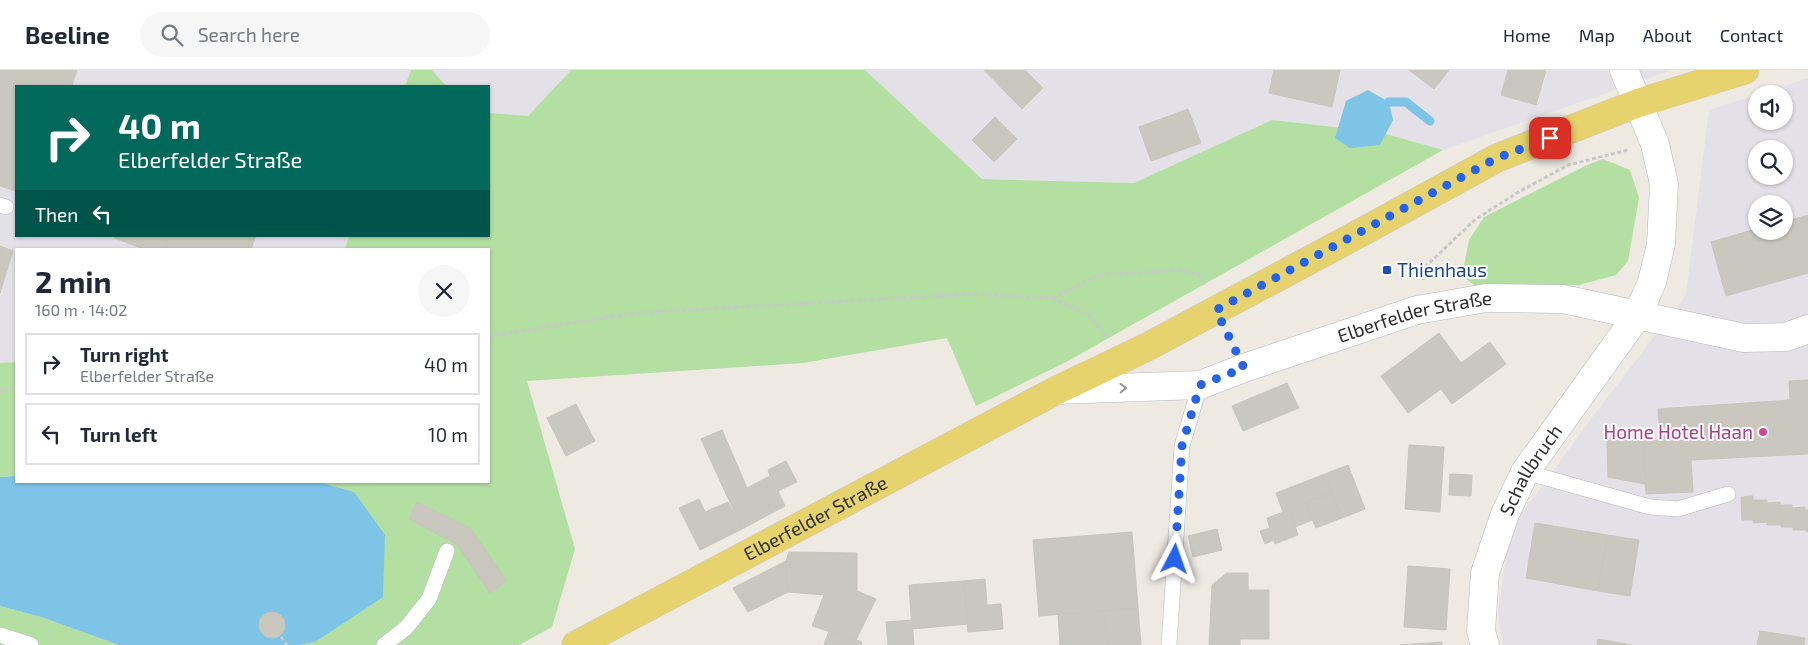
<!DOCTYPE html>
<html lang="en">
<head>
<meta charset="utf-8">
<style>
	:root { --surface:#fff; --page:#f6f6f7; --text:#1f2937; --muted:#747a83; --line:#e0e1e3 }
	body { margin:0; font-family:"Exo 2",sans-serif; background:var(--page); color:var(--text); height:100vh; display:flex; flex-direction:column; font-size:19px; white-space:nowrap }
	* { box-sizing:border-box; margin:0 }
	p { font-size:16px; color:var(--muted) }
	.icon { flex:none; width:28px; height:28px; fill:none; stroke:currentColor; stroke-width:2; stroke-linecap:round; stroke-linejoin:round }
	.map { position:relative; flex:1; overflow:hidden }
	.panel { position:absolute; left:15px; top:178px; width:475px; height:235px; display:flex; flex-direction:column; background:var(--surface); border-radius:0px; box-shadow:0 1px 4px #0004 }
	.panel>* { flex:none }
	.banner { position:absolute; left:15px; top:15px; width:475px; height:152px; border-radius:0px; box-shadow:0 1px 4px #0004; background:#00695c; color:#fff; overflow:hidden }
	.fabs { position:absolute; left:1748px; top:15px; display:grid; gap:10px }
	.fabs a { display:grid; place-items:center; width:45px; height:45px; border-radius:50%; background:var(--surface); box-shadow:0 1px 4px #0004; font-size:25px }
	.pin { position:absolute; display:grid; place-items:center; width:42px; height:42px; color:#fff; margin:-21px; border-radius:10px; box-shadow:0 2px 8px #0006 }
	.me { position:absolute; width:55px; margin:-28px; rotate:4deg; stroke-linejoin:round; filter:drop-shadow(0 0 4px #0008) }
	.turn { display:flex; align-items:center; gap:18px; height:105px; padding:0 20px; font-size:22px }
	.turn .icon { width:65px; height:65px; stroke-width:2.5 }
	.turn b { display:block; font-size:35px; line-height:42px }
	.then { display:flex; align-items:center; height:48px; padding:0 20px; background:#0003; gap:10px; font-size:19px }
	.round { display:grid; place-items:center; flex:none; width:52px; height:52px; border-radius:26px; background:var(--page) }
	.head { display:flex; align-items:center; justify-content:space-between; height:85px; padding:0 20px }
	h1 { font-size:30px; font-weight:700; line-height:38px }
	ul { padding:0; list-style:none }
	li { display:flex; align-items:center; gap:15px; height:62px; margin:0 10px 8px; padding:0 10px; border:2px solid var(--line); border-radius:0px }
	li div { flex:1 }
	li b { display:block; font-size:19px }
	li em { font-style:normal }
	header { display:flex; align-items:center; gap:30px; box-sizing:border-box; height:70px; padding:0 25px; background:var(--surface); border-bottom:1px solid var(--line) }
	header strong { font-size:24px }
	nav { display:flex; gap:28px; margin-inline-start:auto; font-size:18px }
	.search { width:350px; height:45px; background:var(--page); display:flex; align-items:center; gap:12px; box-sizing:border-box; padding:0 18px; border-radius:28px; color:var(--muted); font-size:19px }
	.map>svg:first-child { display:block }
</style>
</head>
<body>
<header>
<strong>Beeline</strong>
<div class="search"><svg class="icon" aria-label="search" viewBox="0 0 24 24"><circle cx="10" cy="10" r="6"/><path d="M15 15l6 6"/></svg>Search here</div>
<nav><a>Home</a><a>Map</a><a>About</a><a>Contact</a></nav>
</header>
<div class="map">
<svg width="1808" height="575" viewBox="0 0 1808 575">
	<rect width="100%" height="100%" fill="#eee9e1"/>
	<!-- industrial -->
	<g fill="#e3e1e7" fill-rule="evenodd">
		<path d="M0,0H411L405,16H16V166H349L345,179H16V292L0,293Z"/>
		<path d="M432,0H571L528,46L489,43V16H446Z"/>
		<path d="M865,0H1672L1443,80L1379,62L1272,50L1134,113L982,109Z"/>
		<path d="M1808,8V575H1503L1498,541L1510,460L1585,357L1686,225L1709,40L1756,25V51H1784V24H1759ZM1756,79H1784V106H1756ZM1756,134H1784V161H1756Z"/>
	</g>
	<!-- green -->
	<g fill="#b3dfa3">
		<path d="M411,0H432L446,16H405Z"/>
		<path d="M571,0H865L982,109L1134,113L1272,50L1379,62L1443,80L1066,292L976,336L947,268L803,293L527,311L575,479L552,557L519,575H299L315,572L354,422L316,411H489V179H345L349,166H489V43L528,46Z"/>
		<path d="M1603,89L1630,100L1639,128L1628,191L1616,205L1579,215L1477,217L1462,206L1469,170L1484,147L1585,96Z"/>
		<path d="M16,292V406L0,407V293Z"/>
		<path d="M0,536L41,547L119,575H0Z"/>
	</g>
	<!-- water -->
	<g fill="#7dc4e7">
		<path d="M1368,20L1389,32L1393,50L1380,75L1350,78L1335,68L1346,31Z"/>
		<path d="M16,406V411H316L354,422L385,465L383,527L315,572L299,575H119L41,547L0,536V407Z"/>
	</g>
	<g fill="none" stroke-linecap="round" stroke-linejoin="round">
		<!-- stream -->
		<path stroke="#7dc4e7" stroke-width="9" d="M1389,32H1406L1430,51"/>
	</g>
	<!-- building -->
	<g fill="#cac7bf" stroke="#c9c5bb">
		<path d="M0,0H77L72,16H16V121L0,116Z"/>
		<path d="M984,0H1025L1043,18L1022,39Z"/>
		<path d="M1274,0H1340L1332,37L1269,23Z"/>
		<path d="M1409,0H1449L1434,19Z"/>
		<path d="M1508,0H1546L1536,35L1501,25Z"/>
		<path d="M1188,39L1201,73L1151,91L1139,57Z"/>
		<path d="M995,47L1017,69L994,92L972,70Z"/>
		<path d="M1808,145V203L1726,226L1711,172L1756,159V161H1784V152Z"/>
		<path d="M115,166H169L165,179H144L114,168Z"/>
		<path d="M169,166H256L251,179H165Z"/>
		<path d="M0,176L13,181L0,223Z"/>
		<path d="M1439,263L1461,293L1490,272L1506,294L1452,334L1441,319L1408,343L1381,306Z"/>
		<path d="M1808,310V384L1691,390L1693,422L1646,424L1643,371L1660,370L1658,339L1790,330L1789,311Z"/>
		<path d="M1287,313L1299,338L1243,361L1232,336Z"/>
		<path d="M576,334L595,371L566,386L547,348Z"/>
		<path d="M722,360L747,418L770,406L768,400L786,391L797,412L778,421L785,436L742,459L701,369Z"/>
		<path d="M1607,370L1643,371L1645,414L1608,407Z"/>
		<path d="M1409,375L1444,377L1440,442L1405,439Z"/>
		<path d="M1348,395L1365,439L1342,448L1325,404Z"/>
		<path d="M1325,404L1332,423L1305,433L1312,450L1295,457L1289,440L1283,442L1276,423Z"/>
		<path d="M1450,404L1472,405L1471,426L1449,425Z"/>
		<path d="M1332,423L1342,448L1316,458L1305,433Z"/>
		<path d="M1753,426V430H1767V433L1780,432V435H1792V438L1805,437V440H1808V462H1806V460H1793V457H1781V455H1767V452L1753,453V450H1742L1741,427Z"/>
		<path d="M699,429L705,442L728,432L742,459L700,480L679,438Z"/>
		<path d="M417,432L470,458L507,511L490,523L456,474L409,449Z"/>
		<path d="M1289,440L1298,465L1275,474L1274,470L1265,474L1260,461L1270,458L1267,448Z"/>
		<path d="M1535,453L1607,465L1598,521L1526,508Z"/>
		<path d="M1217,459L1222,480L1193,487L1188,466Z"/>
		<path d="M1132,462L1138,538L1039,546L1033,470Z"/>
		<path d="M1607,465L1639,470L1630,526L1598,521Z"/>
		<path d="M789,482L857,483V521L876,529L856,570L812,556L824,525L788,522L786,491Z"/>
		<path d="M786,491L788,522L748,542L733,518Z"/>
		<path d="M1408,496L1450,499L1446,560L1404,557Z"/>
		<path d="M1227,503H1248V520H1269V569H1240V575H1209L1212,515Z"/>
		<path d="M985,509L987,535L1001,534L1003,559L968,562L963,511Z"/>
		<path d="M963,511L968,554L912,559L909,515Z"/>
		<path d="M1138,538L1141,575H1107L1104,541Z"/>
		<path d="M1104,541L1107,575H1060L1058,545Z"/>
		<circle cx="272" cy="555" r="13"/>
		<path d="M912,550L914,575H888L886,552Z"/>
		<path d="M829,561L862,572L861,575H824Z"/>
		<path d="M1760,561L1805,568L1804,575H1757Z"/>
		<path d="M1598,569L1632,575H1597Z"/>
		<path d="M1442,572V575H1400Z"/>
	</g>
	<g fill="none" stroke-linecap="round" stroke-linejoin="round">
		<!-- lane casing -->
		<g stroke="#b5b6c0" stroke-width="16">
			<g id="lane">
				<path d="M0,135L6,137"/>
				<path d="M1525,402L1650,437L1678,439L1728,424"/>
				<path d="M0,565L31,575"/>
				<path d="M384,575L406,558L429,529L447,481"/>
				<path d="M1169,575L1182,376L1200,315"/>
			</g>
		</g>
		<!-- street casing -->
		<g stroke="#b5b6c0" stroke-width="29">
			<g id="street">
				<path id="s1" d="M1057,320L1200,315L1244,298L1417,240L1486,228L1563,229L1744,268L1786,267L1808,259"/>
				<path id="s2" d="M1485,575L1481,561L1485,503L1505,444L1525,402L1637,246L1652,212L1661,174L1664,114L1655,74L1624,0"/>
			</g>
		</g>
		<!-- primary casing -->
		<g stroke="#c9c9c9" stroke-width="29">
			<g id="primary">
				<path id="s3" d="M576,575L1057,320L1147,277L1362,162L1497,88L1638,33L1745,0"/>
			</g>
		</g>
		<!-- path -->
		<g stroke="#c9c9c9" stroke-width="3" stroke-dasharray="4 2.5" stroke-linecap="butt">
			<path d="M1423,210L1426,196L1476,149L1517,123L1568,95L1628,80"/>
			<path d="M1053,228L1099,205L1180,200L1198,204L1204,215"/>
			<path d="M489,266L635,243L971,224L1052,228L1089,245L1106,266"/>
			<path d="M0,321L16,320"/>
			<path d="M281,567L287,575"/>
		</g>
		<!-- lane -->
		<use href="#lane" stroke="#fff" stroke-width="15"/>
		<!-- street -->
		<use href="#street" stroke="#fff" stroke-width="28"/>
		<!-- primary -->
		<use href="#primary" stroke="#e7d36d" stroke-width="28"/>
	</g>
	<!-- one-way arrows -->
	<defs><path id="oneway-chevron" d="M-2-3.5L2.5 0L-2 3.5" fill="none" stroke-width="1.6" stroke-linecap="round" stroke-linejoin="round" transform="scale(1.25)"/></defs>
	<use stroke="#969696" href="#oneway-chevron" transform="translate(1123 318) rotate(-2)"/>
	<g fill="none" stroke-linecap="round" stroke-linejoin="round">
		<!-- route -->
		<path stroke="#2563eb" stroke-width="9" stroke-dasharray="0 16.2" d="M1175,489L1182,376L1200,315L1244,298L1216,240L1497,88L1550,68"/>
	</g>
	<!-- markers -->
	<rect fill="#1a4fb4" stroke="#fff" stroke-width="2" x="1382" y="195" width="10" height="10" rx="2.5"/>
	<circle fill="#d1479c" stroke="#fff" stroke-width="2" cx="1763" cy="362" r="5"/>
	<g text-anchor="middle" stroke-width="4" stroke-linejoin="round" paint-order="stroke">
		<!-- transit labels -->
		<g font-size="19" fill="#164399" stroke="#fff" text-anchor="start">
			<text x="1397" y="207">Thienhaus</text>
		</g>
		<!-- street labels -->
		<g font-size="19" fill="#2e2e2e" stroke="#fff">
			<text dy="7" stroke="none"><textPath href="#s1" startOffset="369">Elberfelder Straße</textPath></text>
			<text dy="7" stroke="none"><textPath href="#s2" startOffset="186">Schallbruch</textPath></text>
			<text dy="7" stroke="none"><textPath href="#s3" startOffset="271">Elberfelder Straße</textPath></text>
		</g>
		<!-- hotel labels -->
		<g font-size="19" fill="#b23c85" stroke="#fff" text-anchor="end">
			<text x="1753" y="369">Home Hotel Haan</text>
		</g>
	</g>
</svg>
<div class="fabs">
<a><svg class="icon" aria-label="sound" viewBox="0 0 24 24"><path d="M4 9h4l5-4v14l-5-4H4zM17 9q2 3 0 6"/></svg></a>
<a><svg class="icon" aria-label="search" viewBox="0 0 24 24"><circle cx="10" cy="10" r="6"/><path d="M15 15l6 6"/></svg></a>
<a><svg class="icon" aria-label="layers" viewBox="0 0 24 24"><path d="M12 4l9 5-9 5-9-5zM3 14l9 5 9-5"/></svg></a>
</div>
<div class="pin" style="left:1550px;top:68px;background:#d93025"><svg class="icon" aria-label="arrive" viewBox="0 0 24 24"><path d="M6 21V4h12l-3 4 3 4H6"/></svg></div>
<svg class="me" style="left:1175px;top:489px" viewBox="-20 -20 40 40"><path d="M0-17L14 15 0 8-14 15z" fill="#2563eb" stroke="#fff" stroke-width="4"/></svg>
<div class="banner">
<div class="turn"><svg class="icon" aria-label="right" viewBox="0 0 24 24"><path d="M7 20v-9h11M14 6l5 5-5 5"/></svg><div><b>40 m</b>Elberfelder Straße</div></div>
<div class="then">Then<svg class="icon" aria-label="left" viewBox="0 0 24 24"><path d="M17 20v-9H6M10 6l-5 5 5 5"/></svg></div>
</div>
<section class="panel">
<div class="head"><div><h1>2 min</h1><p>160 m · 14:02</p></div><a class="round"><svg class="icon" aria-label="close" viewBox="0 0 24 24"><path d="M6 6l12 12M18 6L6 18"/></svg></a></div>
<ul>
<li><svg class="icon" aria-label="right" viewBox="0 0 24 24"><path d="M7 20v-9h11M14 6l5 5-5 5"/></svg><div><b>Turn right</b><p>Elberfelder Straße</p></div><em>40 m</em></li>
<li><svg class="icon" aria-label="left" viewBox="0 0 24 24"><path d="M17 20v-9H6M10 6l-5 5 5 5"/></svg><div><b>Turn left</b></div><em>10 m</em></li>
</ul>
</section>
</div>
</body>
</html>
